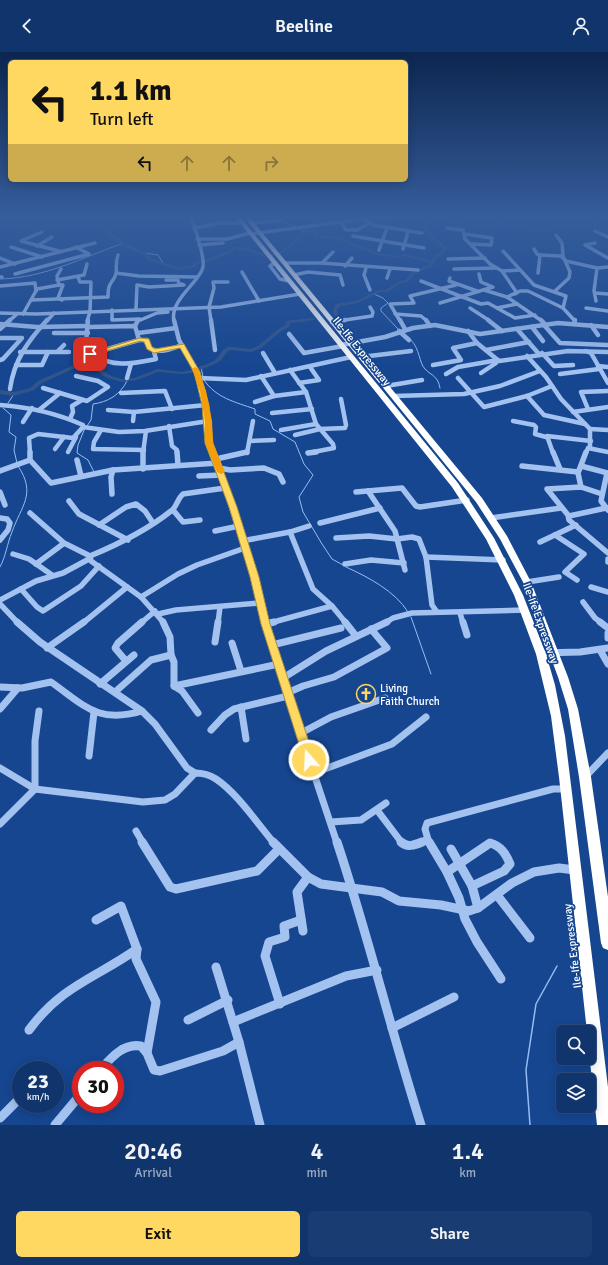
<!DOCTYPE html>
<html lang="en">
<head>
<meta charset="utf-8">
<style>
	:root { --surface:#10346c; --page:#193c72; --text:#f1f3f6; --muted:#9caac2; --line:#304f7f; --accent:#ffd862 }
	body { margin:0; font-family:Signika,sans-serif; background:var(--page); color:var(--text); height:100vh; display:flex; flex-direction:column; font-size:15px; white-space:nowrap }
	* { box-sizing:border-box; margin:0 }
	p { font-size:13px; color:var(--muted) }
	.icon { flex:none; width:22px; height:22px; fill:none; stroke:currentColor; stroke-width:2; stroke-linecap:round; stroke-linejoin:round }
	.map { position:relative; height:1073px; overflow:hidden }
	.panel { display:flex; flex-direction:column; background:var(--surface); flex:1 }
	.panel>* { flex:none }
	.top-card { position:absolute; left:8px; top:8px; width:400px; height:122px; border-radius:6px; box-shadow:0 2px 10px #0003,0 0 0 1px var(--line); background:#ffd862; color:#111; overflow:hidden }
	.controls { position:absolute; left:556px; top:973px; display:grid; gap:8px }
	.controls a { display:grid; place-items:center; width:40px; height:40px; border-radius:6px; background:var(--surface); box-shadow:0 2px 10px #0003,0 0 0 1px var(--line); font-size:20px }
	.speed { position:absolute; left:12px; top:1009px; display:flex; gap:8px; font-size:20px; font-weight:700; text-align:center }
	.speed>* { display:grid; place-content:center; width:52px; height:52px; border-radius:50%; background:var(--surface); box-shadow:0 2px 10px #0003,0 0 0 1px var(--line); line-height:1 }
	.speed small { font-size:10px; font-weight:400 }
	.speed .limit { border:6px solid #d22; background:#fff; color:#111 }
	.pin { position:absolute; display:grid; place-items:center; width:34px; height:34px; color:#fff; margin:-17px; border-radius:8px; box-shadow:0 2px 6px #0006 }
	.me { position:absolute; width:44px; margin:-22px; rotate:341deg; stroke-linejoin:round; filter:drop-shadow(0 0 3px #0008) }
	.turn { display:flex; align-items:center; gap:14px; height:84px; padding:0 16px; font-size:18px }
	.turn .icon { width:52px; height:52px; stroke-width:2.5 }
	.turn b { display:block; font-size:28px; line-height:34px }
	.lanes { display:flex; align-items:center; height:38px; padding:0 16px; background:#0003; justify-content:center; gap:20px; direction:ltr }
	.lanes .off { opacity:.35 }
	.eta { display:flex; justify-content:space-evenly; align-items:center; height:68px; text-align:center }
	.eta b { font-size:24px; font-weight:600; line-height:28px }
	.cta { display:flex; gap:8px; margin-top:auto; padding:8px 16px }
	.cta a { flex:1; height:46px; border-radius:6px; background:var(--accent); color:#111; font-size:16px; font-weight:600; line-height:46px; text-align:center }
	.cta a+a { background:var(--page); color:var(--text) }
	header { display:flex; justify-content:space-between; align-items:center; height:52px; padding:0 16px; background:var(--surface); font-size:18px; font-weight:600 }
	.map>svg:first-child { display:block }
</style>
</head>
<body>
<header><svg class="icon" aria-label="back" viewBox="0 0 24 24"><path d="M15 5l-7 7 7 7"/></svg>Beeline<svg class="icon" aria-label="person" viewBox="0 0 24 24"><circle cx="12" cy="8" r="4"/><path d="M4 21q1-7 8-7t8 7"/></svg></header>
<div class="map">
<svg width="608" height="1073" viewBox="0 0 608 1073">
	<rect width="100%" height="100%" fill="#164690"/>
	<g fill="none" stroke-linecap="round" stroke-linejoin="round">
		<!-- stream-far1 -->
		<g stroke="#95bdf3" stroke-width="1">
			<path d="M268,166L274,168"/>
			<path d="M279,169L296,175"/>
			<path d="M299,177L305,180"/>
			<path d="M145,201L158,203L163,211"/>
			<path d="M0,227C45,226 83,205 124,191"/>
			<path d="M374,242L383,246L388,251L381,256V259L398,277"/>
			<path d="M411,288C420,297 419,311 425,317C432,324 438,324 440,336"/>
			<path d="M201,315L203,325"/>
			<path d="M204,328C216,346 235,350 255,357V362L270,369L273,377L295,390L304,412L313,423L299,445L303,460L322,492L332,507L343,513"/>
			<path d="M8,351L14,342"/>
			<path d="M3,356L11,363L9,380L16,385L14,398L17,411"/>
			<path d="M87,374L91,368L93,352C108,350 120,343 127,329"/>
			<path d="M85,376L78,393L77,401L88,408L94,420"/>
			<path d="M0,515C6,504 7,492 12,480C21,454 37,442 18,414"/>
			<path d="M346,515C368,525 395,539 408,560"/>
			<path d="M411,565L431,622"/>
		</g>
		<!-- stream -->
		<path stroke="#95bdf3" stroke-width="1.5" d="M530,1073L526,1018L536,952L557,914"/>
		<!-- river -->
		<g fill="#31558b" fill-rule="evenodd">
			<path d="M89,166H93C110,180 125,194 146,200L150,206L179,216L194,213L193,210L208,207L230,198V196C245,190 261,206 276,201C285,199 300,181 309,176L317,178L318,183L338,185L378,201L397,204L404,202L431,209L433,205L444,197C436,189 426,184 422,173L430,167L457,169L472,166H488L499,168L519,175L552,177L551,173L563,171L575,174L594,172L595,166H599L597,174L575,176L563,173L554,175L556,178L554,179L519,177L497,170L480,167L457,171L432,169L426,173C429,184 440,189 448,197L436,207L432,215L416,221L407,230L399,232L388,240H380L358,251L340,254L337,258L338,263L336,264L334,263L333,258L336,252L356,249L378,238H386L397,230L405,228L414,219L429,213L430,211L404,204L397,206L377,203L336,187L315,185L314,180L310,178L280,203L266,205L244,198L234,197L233,200L210,209L196,212L197,215L179,218L147,208L143,202C122,196 105,181 89,166Z"/>
			<path d="M313,266L315,267V268L290,271L289,275L280,280L261,296L252,300L230,298L227,300L221,308L217,311L203,317L191,321L182,322L158,320L137,328L122,330L107,326L102,323L91,313L84,312L42,331L34,338L14,344L0,342V338L14,340L30,336L38,329L83,309L95,311L105,320L111,324L122,327L134,326L158,317L182,320L190,318L205,313L214,309L217,306L223,298L228,295H233L251,297L258,294L277,278L285,273L286,269Z"/>
		</g>
		<!-- minor-far4 -->
		<g stroke="#a3c2f0" stroke-width="3.5">
			<path d="M382,166L385,168"/>
			<path d="M365,167L373,173L422,181"/>
			<path d="M341,170L346,178H357L369,171"/>
			<path d="M251,171L276,169L282,166"/>
			<path d="M194,176L220,171H241"/>
			<path d="M447,176L463,178L465,187L490,212L502,219L517,241L515,242"/>
			<path d="M595,179L608,185"/>
			<path d="M42,180L21,189L59,199"/>
			<path d="M251,182L370,166"/>
			<path d="M464,182L492,186L491,193L471,192"/>
			<path d="M353,184L424,196"/>
			<path d="M197,187H227L250,181"/>
			<path d="M595,191L585,193L608,206"/>
			<path d="M199,193L223,191"/>
			<path d="M37,194L52,185"/>
			<path d="M11,195L42,205"/>
			<path d="M403,197L408,180"/>
			<path d="M534,197L537,202L540,203L538,221"/>
			<path d="M379,198L387,176"/>
			<path d="M503,199L534,233L566,244L563,256L575,269"/>
			<path d="M540,203L561,204L565,208"/>
			<path d="M0,206L15,212"/>
			<path d="M448,207L485,206"/>
			<path d="M566,209L597,216L608,215"/>
			<path d="M274,211L270,214L280,227L289,229"/>
			<path d="M284,211H322L418,218"/>
			<path d="M322,211L333,200"/>
			<path d="M345,214L352,206"/>
			<path d="M0,215L95,191"/>
			<path d="M366,216L364,223L370,238"/>
			<path d="M454,217L495,216"/>
			<path d="M502,219L520,218"/>
			<path d="M242,220L259,249"/>
			<path d="M116,221L139,224L197,225"/>
			<path d="M15,222L89,202L76,195"/>
			<path d="M294,223L308,220L340,223L343,233"/>
			<path d="M0,225H2"/>
			<path d="M78,225L80,230H91L90,260L87,269"/>
			<path d="M387,226L390,217"/>
			<path d="M450,226L449,229L477,239"/>
			<path d="M57,228L84,223L87,212"/>
			<path d="M166,228H178L179,233L182,232"/>
			<path d="M421,229L481,252L488,251L515,266L535,263"/>
			<path d="M59,233H63L58,246L62,248"/>
			<path d="M0,234L35,231L36,239"/>
			<path d="M484,238L507,245"/>
			<path d="M555,239L569,226L570,220L563,204L562,191L556,183"/>
			<path d="M595,241L608,242"/>
			<path d="M31,248L108,245C108,229 112,233 116,222C117,216 115,211 118,203"/>
			<path d="M596,249L594,239L597,216"/>
			<path d="M440,251L493,235L481,230L479,222"/>
			<path d="M470,256L490,269"/>
			<path d="M497,256L517,252"/>
			<path d="M586,256L608,259"/>
			<path d="M136,257L137,233L149,235L184,233"/>
			<path d="M112,258V268L140,267"/>
			<path d="M0,261L36,262L221,255L300,242"/>
			<path d="M23,262L37,237L59,233L57,224L61,217"/>
			<path d="M395,262L421,264L427,269"/>
			<path d="M9,269L17,262"/>
			<path d="M47,269L54,261"/>
			<path d="M138,269L157,261L168,260"/>
			<path d="M174,269C169,248 201,229 203,215C205,202 195,179 192,166"/>
			<path d="M211,269L209,255L214,236L213,230H228"/>
			<path d="M338,269L372,264L373,260L370,255"/>
			<path d="M400,269L390,252L414,251L410,244L456,233"/>
			<path d="M542,269L507,245L520,239H528L563,256"/>
		</g>
		<!-- minor-far3 -->
		<g stroke="#a3c2f0" stroke-width="4.5">
			<path d="M88,268L86,291L90,302L139,288H147L149,296C159,302 172,297 182,293"/>
			<path d="M174,268L179,288L199,326L208,369L209,391L213,401"/>
			<path d="M211,268L215,298"/>
			<path d="M400,268L405,277"/>
			<path d="M426,268L430,274"/>
			<path d="M488,268L502,279"/>
			<path d="M541,268L545,272"/>
			<path d="M332,270L345,268"/>
			<path d="M0,272L37,275L86,274"/>
			<path d="M574,272L575,268"/>
			<path d="M544,273L560,291L607,293"/>
			<path d="M591,273L598,283"/>
			<path d="M135,274L138,268"/>
			<path d="M88,275L135,274L139,288"/>
			<path d="M532,275L543,289"/>
			<path d="M0,277L10,268"/>
			<path d="M517,277L539,302"/>
			<path d="M399,279L409,288"/>
			<path d="M468,279L477,291L499,309L568,299L608,300"/>
			<path d="M54,281H88"/>
			<path d="M138,281L176,276"/>
			<path d="M289,282L304,301L343,294"/>
			<path d="M0,286H22L3,307L0,308"/>
			<path d="M341,293L385,285L413,276L435,273L480,282L558,271L608,275"/>
			<path d="M486,298L529,290"/>
			<path d="M58,299L64,293"/>
			<path d="M586,299L591,301L608,331"/>
			<path d="M20,300H69"/>
			<path d="M263,301L275,321"/>
			<path d="M542,301L554,314L573,313"/>
			<path d="M91,302C114,316 131,312 156,307L154,300L157,299"/>
			<path d="M527,304L546,325L561,347L590,377V396"/>
			<path d="M361,305L411,299"/>
			<path d="M16,313H42L48,300"/>
			<path d="M433,313L461,308L453,296L477,291"/>
			<path d="M598,314L608,315"/>
			<path d="M290,318L306,340L316,372L333,392L334,396L308,401"/>
			<path d="M481,321L496,311L495,309"/>
			<path d="M446,322L458,315L498,308"/>
			<path d="M560,322L599,317"/>
			<path d="M261,324L274,344"/>
			<path d="M127,326L131,312"/>
			<path d="M199,326L246,328L351,305"/>
			<path d="M458,326L484,355L527,344L552,334"/>
			<path d="M299,331L319,328L310,315"/>
			<path d="M386,334L422,328"/>
			<path d="M43,336L87,349L108,335L98,329L76,324"/>
			<path d="M10,337C14,308 28,289 47,268"/>
			<path d="M121,341L165,339L172,357"/>
			<path d="M394,344L464,342L500,334L540,319"/>
			<path d="M527,344L544,363L585,372"/>
			<path d="M255,350L274,344L306,340"/>
			<path d="M0,353C29,355 56,361 83,373V375L119,380L145,379L208,369"/>
			<path d="M588,357L581,340L608,339"/>
			<path d="M39,358L60,341"/>
			<path d="M108,358L134,360L206,353"/>
			<path d="M573,360L608,355"/>
			<path d="M272,361L312,357"/>
			<path d="M70,367L73,360L72,354L82,348"/>
			<path d="M133,369L134,360"/>
			<path d="M513,369L534,373L536,375L535,382L546,385"/>
			<path d="M23,370L32,356"/>
			<path d="M169,374L172,394L177,398V401"/>
			<path d="M590,377L608,378"/>
			<path d="M101,378L94,390L93,397L144,398"/>
			<path d="M281,378L316,372"/>
			<path d="M295,383L320,377L345,376L346,373L341,347"/>
			<path d="M250,389L274,388"/>
			<path d="M55,397L64,385"/>
			<path d="M68,400L76,385"/>
			<path d="M30,401L29,386L38,382L73,386L83,375"/>
			<path d="M143,401L146,379"/>
			<path d="M247,401L253,369"/>
			<path d="M553,401L547,384L591,389"/>
			<path d="M586,401L588,396L608,400"/>
		</g>
		<!-- minor-far2 -->
		<g stroke="#a3c2f0" stroke-width="5.5">
			<path d="M30,400V408L51,431L113,418L218,411"/>
			<path d="M177,400L178,413"/>
			<path d="M213,400L255,525L266,571"/>
			<path d="M553,400L560,417"/>
			<path d="M308,401L316,400"/>
			<path d="M216,407L247,400"/>
			<path d="M77,408L81,424"/>
			<path d="M522,414L578,420"/>
			<path d="M581,414L608,421"/>
			<path d="M219,416L230,418L264,416L279,422L283,430"/>
			<path d="M143,417V400"/>
			<path d="M0,419L30,408"/>
			<path d="M607,421L601,449L608,458"/>
			<path d="M199,424L222,423"/>
			<path d="M581,435L578,421L586,400"/>
			<path d="M368,439L395,479L405,518"/>
			<path d="M0,440L5,453"/>
			<path d="M356,440L402,436L416,454L420,455L467,448"/>
			<path d="M112,442L111,425L113,418"/>
			<path d="M602,442L581,435L547,437L568,463L569,468L608,501"/>
			<path d="M69,449L79,462L128,488"/>
			<path d="M173,458L183,470L200,468"/>
			<path d="M30,461L64,491L90,504L91,509L141,545L178,522L197,513L245,496"/>
			<path d="M569,464L606,456"/>
			<path d="M0,466L7,467L10,471L8,478L0,488"/>
			<path d="M491,466L561,456"/>
			<path d="M320,471L380,456"/>
			<path d="M99,473L126,455L136,452L145,459L153,471"/>
			<path d="M215,479L239,474"/>
			<path d="M290,480L313,537L332,554L346,571"/>
			<path d="M555,483L584,502L565,520L577,528"/>
			<path d="M336,486L369,484L397,487L412,485L419,487L426,505L432,553L437,560"/>
			<path d="M242,489L290,480L309,474"/>
			<path d="M540,490L576,473"/>
			<path d="M13,502L29,507L52,523"/>
			<path d="M90,504C119,492 146,479 171,459C177,455 177,447 183,442L225,436"/>
			<path d="M426,505L503,508"/>
			<path d="M608,507V510"/>
			<path d="M36,512L63,492"/>
			<path d="M345,512L371,508L404,511"/>
			<path d="M527,530L559,525"/>
			<path d="M591,535L608,540"/>
			<path d="M21,537L37,555L43,559L81,534L99,514"/>
			<path d="M141,545L164,571"/>
			<path d="M0,548L36,529L63,521L89,507"/>
			<path d="M583,550L595,566L602,571"/>
			<path d="M0,552L18,571"/>
			<path d="M460,561L463,571"/>
			<path d="M158,562L176,558L260,551"/>
			<path d="M83,571L127,535"/>
			<path d="M141,571L155,559"/>
			<path d="M218,571L220,555"/>
			<path d="M270,571L332,554"/>
			<path d="M385,571L393,566L412,561L525,558"/>
		</g>
		<!-- minor-far1 -->
		<g stroke="#a3c2f0" stroke-width="7">
			<path d="M17,570L40,590L142,659L155,672L187,716L195,721"/>
			<path d="M163,570L170,585L171,603"/>
			<path d="M266,570L287,641L337,791"/>
			<path d="M345,570L356,584"/>
			<path d="M463,570L467,583"/>
			<path d="M600,570L608,576"/>
			<path d="M266,572L274,570"/>
			<path d="M608,581V586"/>
			<path d="M215,590L218,570"/>
			<path d="M232,591L241,619"/>
			<path d="M272,593L341,576"/>
			<path d="M47,596L84,570"/>
			<path d="M600,598L608,612"/>
			<path d="M540,601L580,600L608,596"/>
			<path d="M126,609L115,596L118,591L142,570"/>
			<path d="M283,626L326,599L387,570"/>
			<path d="M100,632L134,603"/>
			<path d="M174,634L279,612"/>
			<path d="M0,635L22,636L51,630C85,654 98,672 142,659"/>
			<path d="M115,640L151,608L171,603L174,610V634L182,639L198,661"/>
			<path d="M287,641L303,634L334,625L387,596L371,577"/>
			<path d="M241,655L246,687"/>
			<path d="M0,657L18,636"/>
			<path d="M211,678L225,663L234,657L288,644"/>
			<path d="M301,681L331,665L385,646"/>
			<path d="M89,704L94,660"/>
			<path d="M0,716L35,737L143,750L165,748L175,742L195,721C202,721 210,723 216,727C237,741 257,771 274,791"/>
			<path d="M314,721L392,692L426,665"/>
			<path d="M585,725L608,701"/>
			<path d="M377,758L402,791"/>
			<path d="M331,770L361,768L386,751"/>
			<path d="M0,772L35,737V689L39,659"/>
			<path d="M136,779L143,791"/>
			<path d="M420,791L427,787"/>
			<path d="M429,791L425,777L427,771L553,737H566"/>
		</g>
		<!-- minor -->
		<g stroke="#a3c2f0" stroke-width="9">
			<path d="M142,790L170,835L176,837L257,819L279,797"/>
			<path d="M273,790L308,825L321,832L382,840L399,849L441,853L469,859L478,856L512,831L534,820L559,816L575,818"/>
			<path d="M337,790C368,883 391,979 421,1073"/>
			<path d="M401,790C407,796 415,793 422,790"/>
			<path d="M429,790L447,820L459,846L465,867L477,890L501,927"/>
			<path d="M451,797L472,834L478,856"/>
			<path d="M447,820L490,791C501,794 506,802 510,812L504,819L472,834"/>
			<path d="M497,843L530,886"/>
			<path d="M96,868L121,854L137,897L136,907L156,950L147,1001"/>
			<path d="M303,879L297,840L308,825"/>
			<path d="M216,915L239,990L260,1073"/>
			<path d="M280,952L265,904L269,890L285,885L284,874L301,868"/>
			<path d="M188,968L228,948"/>
			<path d="M233,970L346,924L377,918"/>
			<path d="M392,976L454,945"/>
			<path d="M29,978C61,934 96,926 137,897"/>
			<path d="M100,1018C111,1006 123,991 141,994L147,1001L154,1018L160,1019L223,999L239,990"/>
			<path d="M0,1066L20,1046"/>
			<path d="M55,1073L81,1042"/>
		</g>
		<!-- highway -->
		<g fill="#fff" fill-rule="evenodd">
			<path d="M236,166H241L458,431L494,486L523,543L546,602L555,633L565,684L608,1035V1073H597L589,1001V980H587L559,725L551,664L536,602L514,543L486,487L452,435Z"/>
			<path d="M245,166H250L482,446L507,484L531,530L568,625L578,657L591,725L608,845V898L603,896L601,891L579,725L568,657L558,625L523,530L500,487L476,450Z"/>
		</g>
	</g>
	<!-- sky -->
	<linearGradient id="sky" x2="0" y2="1"><stop stop-color="#0c264f"/><stop offset="0.52" stop-color="#365d9c"/><stop offset="1" stop-color="#365d9c" stop-opacity="0"/></linearGradient>
	<rect width="608" height="317" fill="url(#sky)"/>
	<!-- route -->
	<path fill="#ffd862" stroke="#a68c40" d="M140,286L149,287L152,295L155,297L184,292L200,320L209,353L213,391L237,455L259,525L270,572L315,708L313,711L309,713L305,711L304,708L261,572L250,525L229,455L205,391L202,353L194,320L180,296L154,301L147,297L144,290L140,289L90,304L87,302Z"/>
	<!-- slow -->
	<path fill="#f59e0b" d="M195,315L198,317L206,339L212,369L213,391L225,420L221,422L217,420L205,391V369L200,339L192,317Z"/>
	<!-- icons -->
	<defs>
		<g id="church-ring" transform="scale(1)"><circle r="9.5" fill="#164690" stroke="#ffd862" stroke-width="1.5"/><path d="M-1.2-6h2.4v3.5h3.3v2.4h-3.3V6h-2.4V-.1h-3.3v-2.4h3.3Z" fill="#ffd862"/></g>
	</defs>
	<g fill-rule="evenodd">
		<use href="#church-ring" x="366" y="642"/>
	</g>
	<g text-anchor="middle" stroke-width="3.5" stroke-linejoin="round" paint-order="stroke">
		<!-- street labels -->
		<g font-size="11" fill="#fff" stroke="#164690">
			<text transform="translate(362 299) rotate(51)" y="4">Ile-Ife Expressway</text>
			<text transform="translate(541 571) rotate(70)" y="4">Ile-Ife Expressway</text>
			<text transform="translate(572 894) rotate(-97)" y="4">Ile-Ife Expressway</text>
		</g>
		<!-- poi labels -->
		<g font-size="11" fill="#fff" stroke="#164690" text-anchor="start">
			<text x="380" y="640">Living<tspan x="380" dy="13">Faith Church</tspan></text>
		</g>
	</g>
</svg>
<div class="controls">
<a><svg class="icon" aria-label="search" viewBox="0 0 24 24"><circle cx="10" cy="10" r="6"/><path d="M15 15l6 6"/></svg></a>
<a><svg class="icon" aria-label="layers" viewBox="0 0 24 24"><path d="M12 4l9 5-9 5-9-5zM3 14l9 5 9-5"/></svg></a>
</div>
<div class="speed"><div>23<small>km/h</small></div><div class="limit">30</div></div>
<div class="pin" style="left:90px;top:302px;background:#d93025"><svg class="icon" aria-label="arrive" viewBox="0 0 24 24"><path d="M6 21V4h12l-3 4 3 4H6"/></svg></div>
<svg class="me" style="left:309px;top:708px" viewBox="-20 -20 40 40"><circle r="17" fill="#ffd862" stroke="#fff" stroke-width="3"/><path d="M0-11L8 9 0 5-8 9z" fill="#fff"/></svg>
<div class="top-card">
<div class="turn"><svg class="icon" aria-label="left" viewBox="0 0 24 24"><path d="M17 20v-9H6M10 6l-5 5 5 5"/></svg><div><b>1.1 km</b>Turn left</div></div>
<div class="lanes"><svg class="icon" aria-label="left" viewBox="0 0 24 24"><path d="M17 20v-9H6M10 6l-5 5 5 5"/></svg><svg class="icon off" aria-label="ahead" viewBox="0 0 24 24"><path d="M12 20V5M6 11l6-6 6 6"/></svg><svg class="icon off" aria-label="ahead" viewBox="0 0 24 24"><path d="M12 20V5M6 11l6-6 6 6"/></svg><svg class="icon off" aria-label="right" viewBox="0 0 24 24"><path d="M7 20v-9h11M14 6l5 5-5 5"/></svg></div>
</div>
</div>
<section class="panel">
<div class="eta">
<div><b>20:46</b><p>Arrival</p></div>
<div><b>4</b><p>min</p></div>
<div><b>1.4</b><p>km</p></div>
</div>
<div class="cta"><a>Exit</a><a>Share</a></div>
</section>
</body>
</html>
